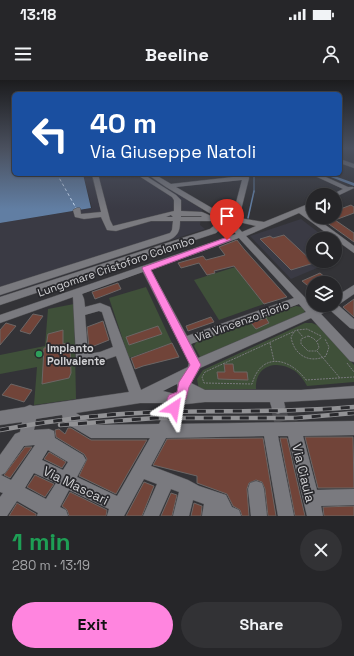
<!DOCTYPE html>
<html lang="en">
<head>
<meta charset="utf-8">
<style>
	:root { --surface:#262629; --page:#323235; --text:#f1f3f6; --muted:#a4a5a8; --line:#424346; --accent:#ff85df }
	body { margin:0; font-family:"Space Grotesk",sans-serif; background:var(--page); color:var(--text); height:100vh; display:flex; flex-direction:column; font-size:15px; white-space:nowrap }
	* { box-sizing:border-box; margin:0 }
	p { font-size:13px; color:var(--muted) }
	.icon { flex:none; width:22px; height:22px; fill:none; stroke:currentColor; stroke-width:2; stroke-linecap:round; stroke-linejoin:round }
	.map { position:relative; height:436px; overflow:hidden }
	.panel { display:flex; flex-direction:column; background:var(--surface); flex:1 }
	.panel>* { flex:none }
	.guide { position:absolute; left:12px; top:12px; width:330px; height:84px; border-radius:6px; box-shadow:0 1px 3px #0004,0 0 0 1px var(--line); background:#1a4fa0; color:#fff; overflow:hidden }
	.controls { position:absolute; left:306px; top:108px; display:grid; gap:8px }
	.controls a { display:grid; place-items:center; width:36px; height:36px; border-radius:50%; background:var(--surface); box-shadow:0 1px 3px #0004,0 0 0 1px var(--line); font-size:20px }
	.pin { position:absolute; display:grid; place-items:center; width:34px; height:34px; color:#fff; margin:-41px -17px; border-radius:50% 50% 50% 0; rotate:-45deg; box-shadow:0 0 4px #0007 }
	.pin .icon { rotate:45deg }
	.me { position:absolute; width:44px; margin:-22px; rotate:33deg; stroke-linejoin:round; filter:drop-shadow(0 0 3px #0008) }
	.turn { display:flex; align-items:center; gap:14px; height:84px; padding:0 12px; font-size:18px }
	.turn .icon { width:52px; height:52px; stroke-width:2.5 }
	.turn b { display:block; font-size:28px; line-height:34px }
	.round { display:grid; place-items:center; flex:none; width:42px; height:42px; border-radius:21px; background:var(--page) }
	.overview { display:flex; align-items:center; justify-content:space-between; height:68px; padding:0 12px }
	h1 { font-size:24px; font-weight:600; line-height:30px; color:#1e9e55 }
	.cta { display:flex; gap:8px; margin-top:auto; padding:8px 12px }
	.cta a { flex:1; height:46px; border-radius:24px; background:var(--accent); color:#111; font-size:16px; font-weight:600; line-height:46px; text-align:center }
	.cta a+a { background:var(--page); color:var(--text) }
	.status { display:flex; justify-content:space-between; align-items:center; height:28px; padding:0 20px; background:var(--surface); direction:ltr }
	.status svg { height:11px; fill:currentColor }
	header { display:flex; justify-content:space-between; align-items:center; height:52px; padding:0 12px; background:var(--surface); font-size:18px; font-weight:600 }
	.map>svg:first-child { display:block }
</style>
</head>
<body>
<div class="status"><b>13:18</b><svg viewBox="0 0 49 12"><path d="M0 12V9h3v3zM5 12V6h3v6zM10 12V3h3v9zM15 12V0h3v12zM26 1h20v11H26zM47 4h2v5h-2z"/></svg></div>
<header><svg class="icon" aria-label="menu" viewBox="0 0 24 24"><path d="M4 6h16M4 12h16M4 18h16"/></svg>Beeline<svg class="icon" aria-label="person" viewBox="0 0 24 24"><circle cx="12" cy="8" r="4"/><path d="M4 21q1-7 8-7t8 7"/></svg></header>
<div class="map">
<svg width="354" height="436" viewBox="0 0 354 436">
	<rect width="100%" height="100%" fill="#333337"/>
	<!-- built -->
	<g fill="#3a3a44">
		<path d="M83,94H145L202,129L200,145L205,149L0,216V143L92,128Z"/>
		<path d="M301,139L327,159H313V181H319L324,185L291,199L250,156Z"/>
	</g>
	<!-- green -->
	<g fill="#3f5039">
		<path d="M235,187L264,224L219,240L194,200Z"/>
		<path d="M146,207L172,263L129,278L109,218Z"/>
		<path d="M74,224L76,319L34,325L37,287L0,294V275L45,266L48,229Z"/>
		<path d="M296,226L302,227L305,230L304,233L204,278L200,277L194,266L197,261Z"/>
		<path d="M305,243H312L319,246L354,285V302L307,306C304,300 300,295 295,291C277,279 255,285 256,309L199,310L197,299L203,290Z"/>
	</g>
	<!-- water -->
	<path fill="#617ea3" d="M0,68H14V94H83L91,128L0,143Z"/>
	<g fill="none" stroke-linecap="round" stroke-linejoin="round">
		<!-- stream-far1 -->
		<path stroke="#617ea3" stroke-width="1" d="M254,112V94"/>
		<!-- stream -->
		<path stroke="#617ea3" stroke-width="1.5" d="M248,138L254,111"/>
		<!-- canal -->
		<path fill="#617ea3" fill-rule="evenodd" d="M323,94H329L354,103V106Z"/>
		<!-- ferry -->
		<path stroke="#cde0f8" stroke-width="1" stroke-dasharray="3 2.5" stroke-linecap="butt" d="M57,94L76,128"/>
	</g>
	<!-- building -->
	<g fill="#714439" stroke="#6c6665">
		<path d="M351,125L354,127V133L335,140L354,153V162L319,137H335V131Z"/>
		<path d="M284,155L314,183L291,190L260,159L270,156L273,158Z"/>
		<path d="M237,160L244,169L287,217L264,224L234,186L214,191L215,193L207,195L199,183L181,188L178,183L203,176L206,180L225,175L219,167Z"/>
		<path d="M320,193L332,203H313V210L302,201Z"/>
		<path d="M118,203L121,209L95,219L92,212Z"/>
		<path d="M354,219V237L343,227Z"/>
		<path d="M33,234L43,236L30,254L20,251Z"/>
		<path d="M211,237L214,242L188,251L186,246Z"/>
		<path d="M266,238L269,243L256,249L251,243Z"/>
		<path d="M103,241L109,260L89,268L87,247Z"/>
		<path d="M6,243L16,246L0,265V250Z"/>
		<path d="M158,246L162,254L129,265L126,257Z"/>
		<path d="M63,250V264L68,263L70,267L71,293L69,298L42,304L44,268H46L48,254Z"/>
		<path d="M172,263L179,277L143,286L135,289L131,278Z"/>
		<path d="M224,284H233L234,292H247L248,300L218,299L217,292H225Z"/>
		<path d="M11,304L32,310L24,322L2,315Z"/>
		<path d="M68,348H71L91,360H147L116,414L79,396L87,379L84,374L56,357L55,350L59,349L65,354Z"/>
		<path d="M305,357H353L354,408H318Z"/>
		<path d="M263,358L276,436H268L265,409L262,402L256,400L249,403L247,409L249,436H242L240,430L233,426L227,414L197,403V396L153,385L167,359Z"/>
		<path d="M280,358H287L305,436H295Z"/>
		<path d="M25,367H32L10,398L4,395Z"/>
		<path d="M49,372L66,382L62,388L44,379Z"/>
		<path d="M35,395L54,404L45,417L27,407Z"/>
		<path d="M144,402L154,406L142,436H126Z"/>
		<path d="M70,412L107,430L106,436H69L67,430L62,426Z"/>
		<path d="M171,413L177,415L172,436H161Z"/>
		<path d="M17,423L36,434V436H9Z"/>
		<path d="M194,423L202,426L201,436H191Z"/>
		<path d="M354,426V436H324L323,427Z"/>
	</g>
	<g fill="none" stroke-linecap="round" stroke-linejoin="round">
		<!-- minor-tunnel -->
		<g stroke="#4b4b4f" stroke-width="15" stroke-dasharray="15 8" stroke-linecap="butt">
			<path d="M278,327L282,343"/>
			<path d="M167,343L174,328"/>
		</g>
		<!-- minor casing -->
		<g stroke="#525255" stroke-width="1">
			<g id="minor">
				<path d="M340,79L354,84V88L340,83Z"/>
				<path d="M92,94H98L110,140L113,146L174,131V120L172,117L136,94H143L176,115L181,120V131L202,132L218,139L214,141H180C180,151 178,156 169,160L0,215V207L170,153L172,150L173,141H151L116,151L107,150L101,137L84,139L75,137L73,130L77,128H80L81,134L101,132ZM171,135L173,137H166ZM181,136H201L202,137H181Z"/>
				<path d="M147,94H154L171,104L242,96V94H248L249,98L239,138L264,142L313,122V127L305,130L354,166V173L299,133L246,156L315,228L321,225H335V217L354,205V214L338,225L354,239V249L350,248L330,230L321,234L354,269V282L350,281L311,238L200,288L191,303L205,310H301L354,306V318L284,322L285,327L283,332L278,334L273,332L270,322H205L177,325L172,323H140L76,333L93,344L97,345L159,344L162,338L167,336L172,338L174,344L354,341V355L303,356L317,410L354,409V425L321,426L323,436H307L288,356H278L294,436H278L264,356L166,358L151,386L188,400L199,406L226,415L232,427L239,430L241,436H202L204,424L193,420L189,436H173L179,412L171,409L159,436H143L157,404L144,399L124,436H107L109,429L69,410L60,427L66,430L68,436H37L38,433L17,421L7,436H0V417L3,413L0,412V375L15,354L20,352L22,342L0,345V331L25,327L30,325L33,326L129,312L116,276L91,285L78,282L76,278L73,217L0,243V235L236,154L226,143L216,153L0,225V217L210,149L221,140L166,107ZM242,100L232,138H229L176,107ZM238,142H239L256,146L242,152L237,146ZM239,158L294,218L187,256L151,190ZM143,192L189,283L188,287L141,310L110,227L100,223L85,227L84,219L82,214ZM299,224L306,232L198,278L191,264ZM99,231L102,232L113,267L100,272L88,274L85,235ZM177,304L179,310L182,312L175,314L163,311ZM62,335L64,342L91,358H150L117,416L77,397L86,380L83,375L55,358L54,351L49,349L34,350L36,339ZM35,365L11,400L1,395L5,393L24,366ZM48,370L68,382L63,390L42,380ZM34,393L56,403L46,419L25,408Z"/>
				<path d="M311,94H319L348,107H353L354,108L335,117V115H331L343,109Z"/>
				<path d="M256,401L262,403L264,409L267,436H251L248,409L250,403Z"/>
			</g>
		</g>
		<!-- path -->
		<g stroke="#79797c" stroke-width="1" stroke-dasharray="2 1" stroke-linecap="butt">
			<path d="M297,250L303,257"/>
			<path d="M294,252L291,257C294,275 309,284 326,276L329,267L325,259"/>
			<path d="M308,256C314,258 318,261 319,268L316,271H308L301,264V259Z"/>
			<path d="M321,256L307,249L297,250L205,292L202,297L204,303L252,304C261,272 289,277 306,300L354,297"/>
			<path d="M317,261L322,257"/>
			<path d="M270,263L274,281"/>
			<path d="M317,271L340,298"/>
			<path d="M347,283L354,292"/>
		</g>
		<!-- minor -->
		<use href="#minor" fill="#7a7a7f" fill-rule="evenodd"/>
		<!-- rail casing -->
		<g stroke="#929295" stroke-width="4.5">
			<g id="rail">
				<path d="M60,345L156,338H296L354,333"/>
				<path d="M0,350C52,340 104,334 157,332C223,330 288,333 354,327"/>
			</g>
		</g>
		<!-- rail -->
		<use href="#rail" stroke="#29292d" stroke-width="3" stroke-dasharray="9" stroke-linecap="butt"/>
	</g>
	<!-- sky -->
	<linearGradient id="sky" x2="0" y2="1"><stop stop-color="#1c1c1e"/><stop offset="0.53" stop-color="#4a505e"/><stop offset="1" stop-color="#4a505e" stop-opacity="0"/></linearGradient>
	<rect width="354" height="129" fill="url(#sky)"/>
	<!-- route -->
	<path fill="#ff85df" stroke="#a65691" d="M225,158H230L231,160L151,190L201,285L189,307L186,319L179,322L178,332L174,334L169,332L167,319L169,315L177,312L179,302L190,285L142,188L143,187Z"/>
	<!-- markers -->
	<circle fill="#2e9e5b" stroke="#29292d" stroke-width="1.5" cx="39" cy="274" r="4"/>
	<g text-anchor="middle" stroke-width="3.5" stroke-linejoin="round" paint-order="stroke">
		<!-- street labels -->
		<g font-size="11" fill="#d1d1d4" stroke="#29292d">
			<text transform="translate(116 186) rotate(-19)" y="4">Lungomare Cristoforo Colombo</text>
			<text transform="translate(242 241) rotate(-20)" y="4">Via Vincenzo Florio</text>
		</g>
		<!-- poi labels -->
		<g font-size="11" font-weight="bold" fill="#d1d1d4" stroke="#29292d" text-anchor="start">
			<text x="47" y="272">Impianto<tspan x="47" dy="13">Polivalente</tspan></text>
		</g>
		<!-- near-street labels -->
		<g font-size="13" fill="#d1d1d4" stroke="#29292d">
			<text transform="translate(304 393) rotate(76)" y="5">Via Ciaula</text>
			<text transform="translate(76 405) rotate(26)" y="5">Via Mascari</text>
		</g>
	</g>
</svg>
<div class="controls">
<a><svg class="icon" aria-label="sound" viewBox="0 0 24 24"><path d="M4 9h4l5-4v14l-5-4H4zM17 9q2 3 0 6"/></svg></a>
<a><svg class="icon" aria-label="search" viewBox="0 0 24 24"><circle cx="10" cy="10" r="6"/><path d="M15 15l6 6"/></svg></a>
<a><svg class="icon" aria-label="layers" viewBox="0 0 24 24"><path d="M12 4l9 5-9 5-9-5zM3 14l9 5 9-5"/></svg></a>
</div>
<div class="pin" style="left:227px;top:160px;background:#d93025"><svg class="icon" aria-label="arrive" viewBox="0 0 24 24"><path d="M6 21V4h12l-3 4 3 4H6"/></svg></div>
<svg class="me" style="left:174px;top:328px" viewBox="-20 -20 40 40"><path d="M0-17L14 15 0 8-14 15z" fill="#ff85df" stroke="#fff" stroke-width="4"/></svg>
<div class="guide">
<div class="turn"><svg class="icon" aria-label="left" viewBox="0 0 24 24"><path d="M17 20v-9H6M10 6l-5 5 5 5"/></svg><div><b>40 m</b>Via Giuseppe Natoli</div></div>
</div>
</div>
<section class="panel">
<div class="overview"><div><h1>1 min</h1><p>280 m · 13:19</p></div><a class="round"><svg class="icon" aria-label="close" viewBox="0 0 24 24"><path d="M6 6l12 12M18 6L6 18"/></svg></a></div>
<div class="cta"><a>Exit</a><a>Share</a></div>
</section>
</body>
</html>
